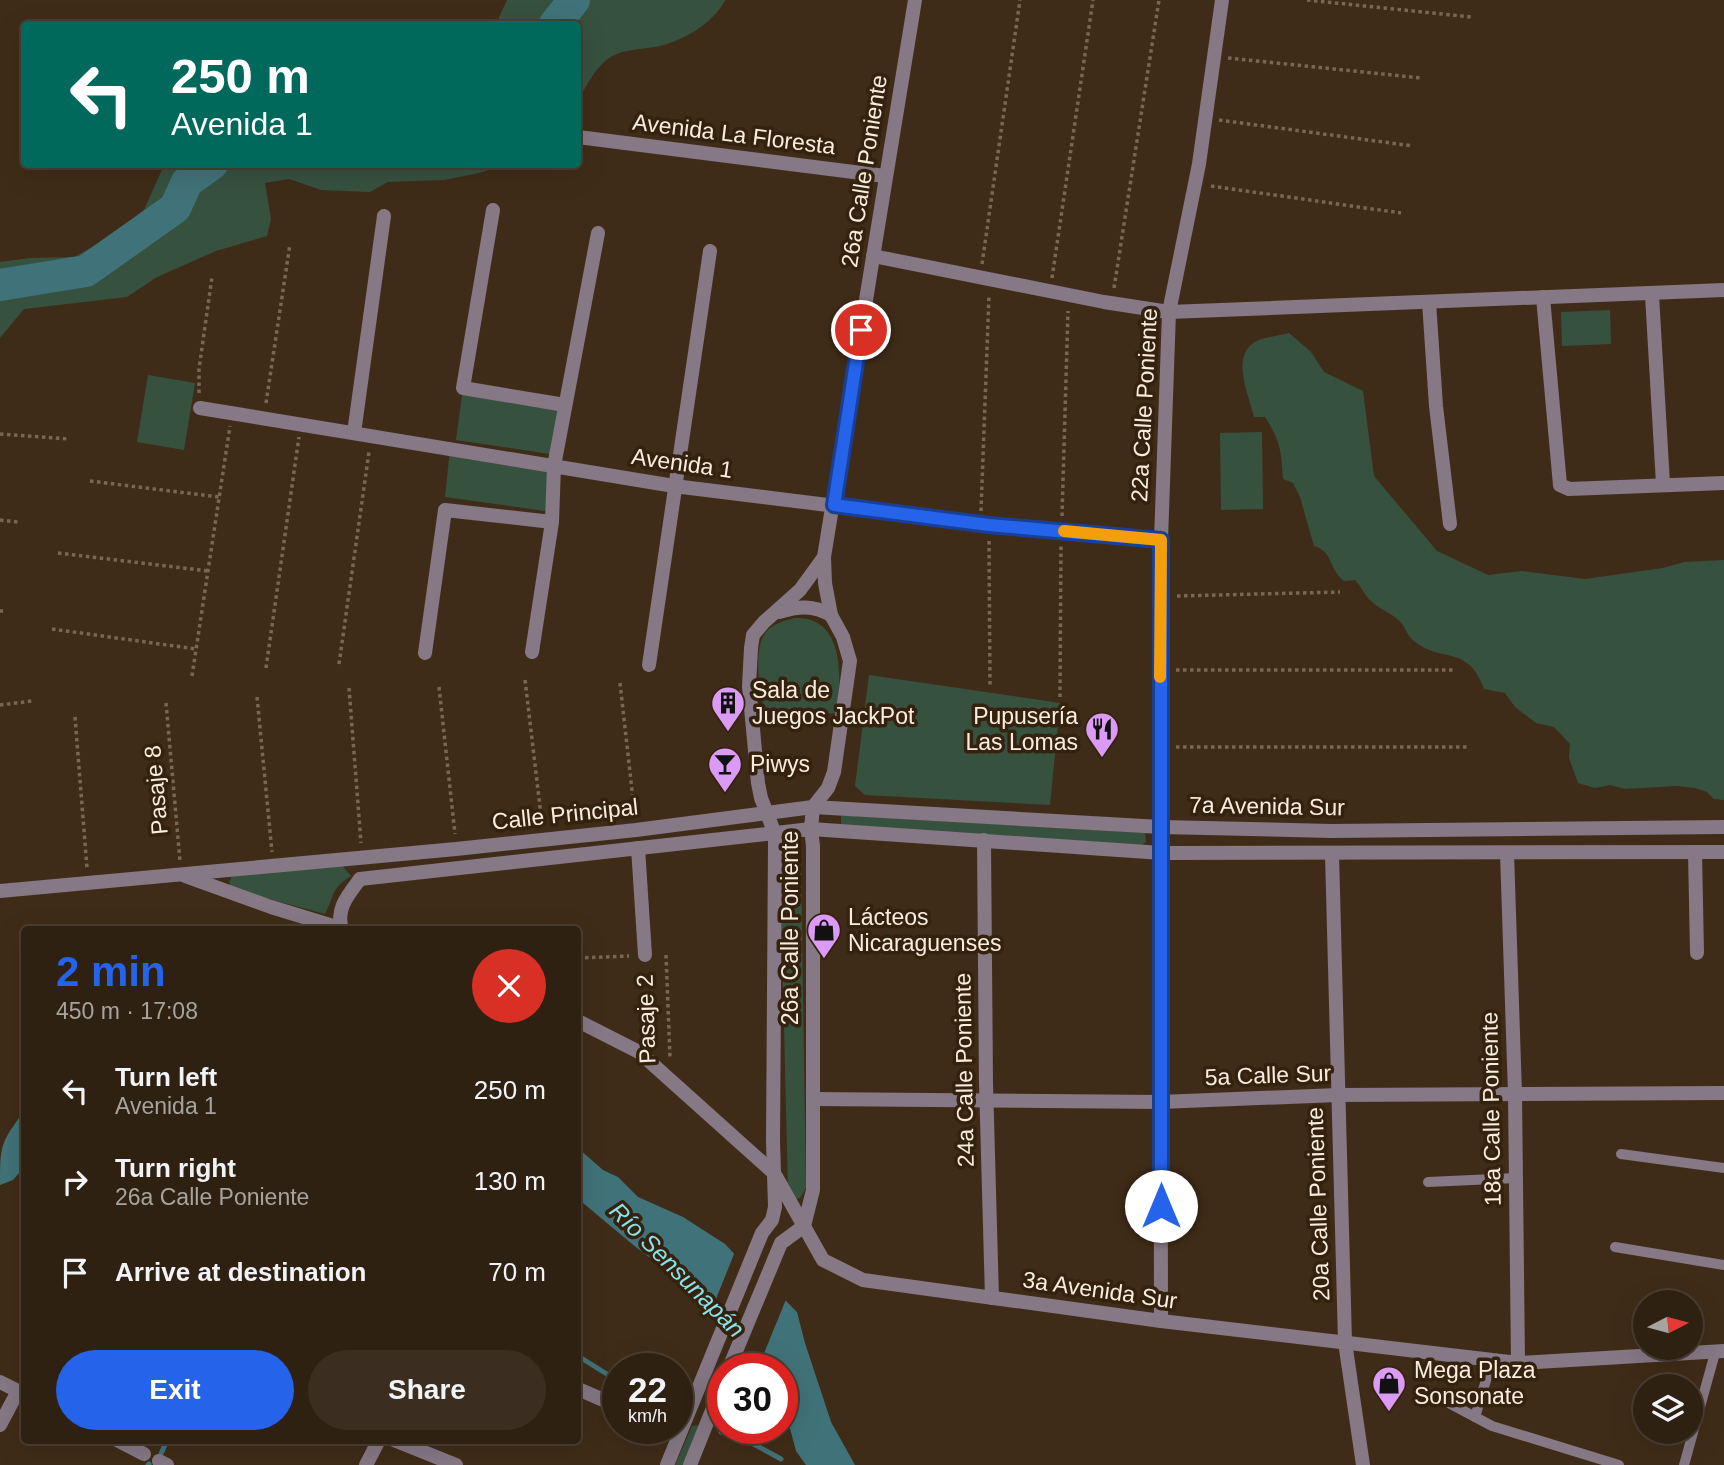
<!DOCTYPE html>
<html lang="en">
<head>
<meta charset="utf-8">
<style>
	:root { --surface:#2f2112; --page:#3b2e20; --text:#f1f3f6; --muted:#a7a39f; --line:#4a3e32; --accent:#2563eb }
	body { margin:0; font-family:Helvetica,sans-serif; background:var(--page); color:var(--text); height:100vh; display:flex; flex-direction:column; font-size:26px; white-space:nowrap }
	* { box-sizing:border-box; margin:0 }
	p { font-size:23px; color:var(--muted) }
	.icon { flex:none; width:38px; height:38px; fill:none; stroke:currentColor; stroke-width:2; stroke-linecap:round; stroke-linejoin:round }
	.map { position:relative; flex:1; overflow:hidden }
	.drawer { position:absolute; left:21px; top:926px; width:560px; height:518px; display:flex; flex-direction:column; background:var(--surface); border-radius:7px; box-shadow:0 7px 28px #0002,0 0 0 2px var(--line) }
	.drawer>* { flex:none }
	.guide { position:absolute; left:21px; top:21px; width:560px; height:147px; border-radius:7px; box-shadow:0 7px 28px #0002,0 0 0 2px var(--line); background:#00695c; color:#fff; overflow:hidden }
	.needle { width:46px; rotate:84deg }
	.tools { position:absolute; left:1633px; top:1290px; display:grid; gap:14px }
	.tools a { display:grid; place-items:center; width:70px; height:70px; border-radius:50%; background:var(--surface); box-shadow:0 7px 28px #0002,0 0 0 2px var(--line); font-size:35px }
	.speed { position:absolute; left:602px; top:1353px; display:flex; gap:14px; font-size:35px; font-weight:700; text-align:center }
	.speed>* { display:grid; place-content:center; width:91px; height:91px; border-radius:50%; background:var(--surface); box-shadow:0 7px 28px #0002,0 0 0 2px var(--line); line-height:1 }
	.speed small { font-size:18px; font-weight:400 }
	.speed .limit { border:10px solid #d22; background:#fff; color:#111 }
	.pin { position:absolute; display:grid; place-items:center; width:60px; height:60px; color:#fff; margin:-30px; border:4px solid #fff; border-radius:50%; box-shadow:0 2px 7px #0007 }
	.me { position:absolute; width:77px; margin:-38px; rotate:0deg; stroke-linejoin:round; filter:drop-shadow(0 0 5px #0008) }
	.turn { display:flex; align-items:center; gap:24px; height:147px; padding:0 35px; font-size:32px }
	.turn .icon { width:91px; height:91px; stroke-width:2.5 }
	.turn b { display:block; font-size:49px; line-height:60px }
	.round { display:grid; place-items:center; flex:none; width:74px; height:74px; border-radius:37px; background:var(--page) }
	.overview { display:flex; align-items:center; justify-content:space-between; height:119px; padding:0 35px }
	h1 { font-size:42px; font-weight:600; line-height:52px; color:var(--accent) }
	.button { display:flex; gap:14px; margin-top:auto; padding:14px 35px }
	.button a { flex:1; height:80px; border-radius:42px; background:var(--accent); color:#fff; font-size:28px; font-weight:600; line-height:80px; text-align:center }
	.button a+a { background:var(--page); color:var(--text) }
	ul { padding:0; list-style:none }
	li { display:flex; align-items:center; gap:21px; height:91px; padding:0 35px }
	li div { flex:1 }
	li b { display:block; font-size:26px }
	li em { font-style:normal }
	.map>svg:first-child { display:block }
</style>
</head>
<body>
<div class="map">
<svg width="1724" height="1465" viewBox="0 0 1724 1465">
	<rect width="100%" height="100%" fill="#3f2c18"/>
	<!-- green -->
	<g fill="#37513f">
		<path d="M507,0H725C714,23 684,40 660,46C641,50 618,48 603,63C593,72 586,88 578,99V24H496Z"/>
		<path d="M164,165V164L503,165L479,173L444,180L388,182L370,192L321,190L289,179L265,183L271,219L267,236L216,251L157,277L127,297L24,309L0,338V262L30,258L74,257L114,235L144,210Z"/>
		<path d="M1610,310L1611,344L1562,346L1561,312Z"/>
		<path d="M1289,333L1311,352L1324,372L1363,391L1374,476L1437,551L1488,575L1522,571L1585,579L1663,568L1684,562L1724,560V800L1714,799L1707,792L1695,788L1677,786L1625,789L1610,785L1595,788L1578,783L1569,758L1570,744L1554,727L1536,723L1515,707L1505,693L1484,689C1468,644 1442,663 1415,642C1408,637 1407,631 1402,624C1395,614 1380,610 1371,601C1364,595 1362,587 1355,580L1344,581C1329,570 1333,551 1314,546L1300,497L1293,483L1283,479C1281,450 1281,442 1265,417H1254C1249,396 1232,360 1252,344C1261,337 1278,336 1289,333Z"/>
		<path d="M148,375L195,383L184,450L137,442Z"/>
		<path d="M463,388L565,405L556,455L456,440Z"/>
		<path d="M1262,432L1263,509L1221,510L1220,433Z"/>
		<path d="M450,449L554,466L552,512L445,497Z"/>
		<path d="M795,618C845,616 842,679 836,713L765,717C761,695 750,645 769,629C776,623 786,620 795,618Z"/>
		<path d="M869,675L1060,703L1050,805L865,795L855,786Z"/>
		<path d="M841,815L1145,833L1146,842L1142,845L841,825Z"/>
		<path d="M786,854L798,857L801,863L806,1188L800,1198L795,1199L788,1189L780,865L781,858Z"/>
		<path d="M340,863L351,876C330,889 335,895 325,914L232,889L229,882L232,876Z"/>
		<path d="M697,1425L699,1427L684,1465H675L692,1426Z"/>
	</g>
	<!-- water -->
	<g fill="#407379">
		<path d="M24,1111V1167L13,1180L0,1185C0,1145 0,1144 24,1111Z"/>
		<path d="M578,1148L603,1170L618,1177L638,1197L683,1217L725,1244L778,1300L786,1301L797,1312L805,1343L831,1422L855,1465H806L796,1451L788,1421L782,1413V1368H744L681,1281L637,1248L583,1203L578,1196Z"/>
	</g>
	<!-- pier -->
	<path fill="#3f2c18" d="M736,1249L780,1297H787L758,1368H740L706,1324Z"/>
	<g fill="none" stroke-linecap="round" stroke-linejoin="round">
		<!-- stream -->
		<g stroke="#407379" stroke-width="5">
			<path d="M578,1356L618,1381"/>
			<path d="M721,1432L735,1434L781,1459"/>
			<path d="M161,1454L167,1440"/>
			<path d="M148,1465L149,1464"/>
		</g>
		<!-- river -->
		<g stroke="#407379" stroke-width="32">
			<path d="M555,24L574,0"/>
			<path d="M0,285L86,271L175,208L187,182L212,164"/>
		</g>
		<!-- path -->
		<g stroke="#786755" stroke-width="3.5" stroke-dasharray="3.5 3.5" stroke-linecap="butt">
			<path d="M1307,0L1471,17"/>
			<path d="M1228,58L1421,78"/>
			<path d="M1219,120L1413,146"/>
			<path d="M1211,186L1401,213"/>
			<path d="M982,264L1020,0"/>
			<path d="M1052,278L1093,0"/>
			<path d="M1114,288L1159,0"/>
			<path d="M199,393V369L212,277"/>
			<path d="M266,403L290,244"/>
			<path d="M0,434L68,439"/>
			<path d="M90,481L219,497"/>
			<path d="M981,511L989,295"/>
			<path d="M1062,516L1068,311"/>
			<path d="M0,520L18,522"/>
			<path d="M989,541L990,686"/>
			<path d="M58,553L208,571"/>
			<path d="M1177,596L1340,592"/>
			<path d="M0,611H3"/>
			<path d="M52,629L196,649"/>
			<path d="M339,664L369,452"/>
			<path d="M266,668L299,437"/>
			<path d="M1176,670H1453"/>
			<path d="M192,676L230,426"/>
			<path d="M525,680L542,824"/>
			<path d="M620,683L635,817"/>
			<path d="M439,687L455,834"/>
			<path d="M349,688L361,843"/>
			<path d="M257,697L272,852"/>
			<path d="M1060,697L1061,545"/>
			<path d="M166,703L180,861"/>
			<path d="M0,705L32,701"/>
			<path d="M75,717L87,868"/>
			<path d="M1176,747H1469"/>
			<path d="M666,955L670,1058"/>
			<path d="M578,958L629,956"/>
		</g>
		<!-- service -->
		<g stroke="#867885" stroke-width="10">
			<path d="M1621,1154L1724,1168"/>
			<path d="M1428,1182L1516,1178"/>
			<path d="M1615,1247L1724,1265"/>
			<path d="M1430,1393L1492,1426L1619,1465"/>
			<path d="M1475,1417L1492,1360"/>
			<path d="M1684,1465L1715,1353"/>
		</g>
		<!-- minor -->
		<g stroke="#867885" stroke-width="14">
			<path d="M578,137L885,176"/>
			<path d="M493,210L463,388L565,405"/>
			<path d="M873,256L1104,302L1169,312L1724,290"/>
			<path d="M1652,295L1663,484"/>
			<path d="M1543,297L1560,485L1569,489L1724,483"/>
			<path d="M1429,302L1436,406L1450,524"/>
			<path d="M200,408L674,486L989,525L1161,540"/>
			<path d="M354,433L384,216"/>
			<path d="M779,612C799,606 813,605 831,615"/>
			<path d="M532,652L552,522L554,466L598,233"/>
			<path d="M425,653L445,510L552,522"/>
			<path d="M649,665L710,251"/>
			<path d="M984,840L986,1083L992,1298"/>
			<path d="M638,848L645,955"/>
			<path d="M1695,852L1697,953"/>
			<path d="M1507,853L1515,1094L1518,1363"/>
			<path d="M1332,854L1345,1342L1363,1465"/>
			<path d="M185,876L271,907L343,929"/>
			<path d="M360,879L811,829L1162,853L1724,852"/>
			<path d="M0,891L456,849L636,830L813,807L1161,827L1332,831L1724,827"/>
			<path d="M342,929C335,909 349,894 360,879"/>
			<path d="M578,1021L639,1052L774,1173L823,1260L863,1280L1161,1321L1518,1363L1724,1351"/>
			<path d="M813,1099L1160,1102L1338,1095L1724,1093"/>
			<path d="M1161,1321L1160,679L1161,540L1169,312L1199,164L1222,0"/>
			<path d="M729,1368L781,1243L804,1226L813,1190V846L811,829L813,807L828,788L834,772L850,661L843,637L831,615L825,583L824,557L915,0"/>
			<path d="M0,1382L24,1394"/>
			<path d="M578,1389L615,1405"/>
			<path d="M0,1425L18,1391"/>
			<path d="M117,1440L144,1454"/>
			<path d="M394,1440L456,1465"/>
			<path d="M159,1461L167,1465"/>
			<path d="M366,1465L379,1440"/>
			<path d="M667,1465L762,1233L772,1220L775,1207L773,1141L775,844V834L761,798L758,783L749,686L751,648L753,635L764,622L800,590L824,557"/>
			<path d="M690,1465L723,1383"/>
		</g>
	</g>
	<g fill="none" stroke-linecap="round" stroke-linejoin="round">
		<!-- route casing -->
		<g stroke="#184099" stroke-width="18">
			<path id="route" d="M861,330L834,505L989,525L1161,540V1206"/>
		</g>
		<!-- route -->
		<use href="#route" stroke="#2563eb" stroke-width="12"/>
		<!-- slow -->
		<path stroke="#f59e0b" stroke-width="12" d="M1064,531L1161,540L1160,677"/>
	</g>
	<!-- icons -->
	<defs>
		<g id="building-pin" transform="scale(1.75)"><path d="M0 17L-7.5 6A9.5 9.5 0 1 1 7.5 6Z" fill="#da9af6" stroke="#35220e"/><path d="M-4-6H4V6H1V3H-1V6H-4ZM-2.5-4.3h1.7v1.8h-1.7ZM.8-4.3h1.7v1.8H.8ZM-2.5-1h1.7V.8h-1.7ZM.8-1h1.7V.8H.8Z" fill="#111"/></g>
		<g id="restaurant-pin" transform="scale(1.75)"><path d="M0 17L-7.5 6A9.5 9.5 0 1 1 7.5 6Z" fill="#da9af6" stroke="#35220e"/><path d="M-5-6h1v4h1v-4h1v4h1v-4h1v5L-1.5 .5V6h-2V.5L-5-1ZM5-6V6H3V1.5H1.5Q1.5-4 5-6Z" fill="#111"/></g>
		<g id="bar-pin" transform="scale(1.75)"><path d="M0 17L-7.5 6A9.5 9.5 0 1 1 7.5 6Z" fill="#da9af6" stroke="#35220e"/><path d="M-6-5H6L.8 .8V4.5H3.5V6h-7V4.5H-.8V.8Z" fill="#111"/></g>
		<g id="shop-pin" transform="scale(1.75)"><path d="M0 17L-7.5 6A9.5 9.5 0 1 1 7.5 6Z" fill="#da9af6" stroke="#35220e"/><path d="M-5-2.5h2.3a2.7 3.5 0 0 1 5.4 0H5L5.5 6h-11ZM-1.5-2.5h3a1.5 2.3 0 0 0-3 0Z" fill="#111"/></g>
	</defs>
	<g fill-rule="evenodd">
		<use href="#building-pin" x="728" y="703"/>
		<use href="#restaurant-pin" x="1102" y="729"/>
		<use href="#bar-pin" x="725" y="764"/>
		<use href="#shop-pin" x="824" y="930"/>
		<use href="#shop-pin" x="1389" y="1383"/>
	</g>
	<g text-anchor="middle" stroke-width="7" stroke-linejoin="round" paint-order="stroke">
		<!-- street labels -->
		<g font-size="23" fill="#f9ede0" stroke="#35220e">
			<text transform="translate(734 134) rotate(7)" y="8">Avenida La Floresta</text>
			<text transform="translate(864 171) rotate(-81)" y="8">26a Calle Poniente</text>
			<text transform="translate(1144 405) rotate(-87)" y="8">22a Calle Poniente</text>
			<text transform="translate(682 463) rotate(8)" y="8">Avenida 1</text>
			<text transform="translate(156 790) rotate(-95)" y="8">Pasaje 8</text>
			<text transform="translate(1267 806) rotate(1)" y="8">7a Avenida Sur</text>
			<text transform="translate(565 814) rotate(-6)" y="8">Calle Principal</text>
			<text transform="translate(790 928) rotate(-90)" y="8">26a Calle Poniente</text>
			<text transform="translate(646 1019) rotate(-92)" y="8">Pasaje 2</text>
			<text transform="translate(964 1070) rotate(-91)" y="8">24a Calle Poniente</text>
			<text transform="translate(1268 1075) rotate(-2)" y="8">5a Calle Sur</text>
			<text transform="translate(1491 1109) rotate(-91)" y="8">18a Calle Poniente</text>
			<text transform="translate(1318 1204) rotate(-92)" y="8">20a Calle Poniente</text>
			<text transform="translate(1100 1290) rotate(8)" y="8">3a Avenida Sur</text>
		</g>
		<!-- poi labels -->
		<g font-size="23" fill="#f9ede0" stroke="#35220e" text-anchor="start">
			<text x="752" y="698">Sala de<tspan x="752" dy="26">Juegos JackPot</tspan></text>
			<text x="1078" y="724" text-anchor="end">Pupusería<tspan x="1078" dy="26">Las Lomas</tspan></text>
			<text x="750" y="772">Piwys</text>
			<text x="848" y="925">Lácteos<tspan x="848" dy="26">Nicaraguenses</tspan></text>
			<text x="1414" y="1378">Mega Plaza<tspan x="1414" dy="26">Sonsonate</tspan></text>
		</g>
		<!-- water labels -->
		<g font-size="24" font-style="italic" fill="#89e2ea" stroke="#35220e">
			<text transform="translate(677 1270) rotate(45)" y="8">Río Sensunapán</text>
		</g>
	</g>
</svg>
<div class="tools">
<a><svg class="needle" viewBox="-14 -14 28 28"><path d="M0-13l5 13h-10z" fill="#e53935"/><path d="M0 13l5-13h-10z" fill="#a7a39f"/></svg></a>
<a><svg class="icon" aria-label="layers" viewBox="0 0 24 24"><path d="M12 4l9 5-9 5-9-5zM3 14l9 5 9-5"/></svg></a>
</div>
<div class="speed"><div>22<small>km/h</small></div><div class="limit">30</div></div>
<div class="pin" style="left:861px;top:330px;background:#d93025"><svg class="icon" aria-label="arrive" viewBox="0 0 24 24"><path d="M6 21V4h12l-3 4 3 4H6"/></svg></div>
<svg class="me" style="left:1161px;top:1206px" viewBox="-20 -20 40 40"><circle r="19" fill="#fff"/><path d="M0-13L10 11 0 6-10 11z" fill="#2563eb"/></svg>
<div class="guide">
<div class="turn"><svg class="icon" aria-label="left" viewBox="0 0 24 24"><path d="M17 20v-9H6M10 6l-5 5 5 5"/></svg><div><b>250 m</b>Avenida 1</div></div>
</div>
<section class="drawer">
<div class="overview"><div><h1>2 min</h1><p>450 m · 17:08</p></div><a class="round" style="background:#d93025;color:#fff"><svg class="icon" aria-label="close" viewBox="0 0 24 24"><path d="M6 6l12 12M18 6L6 18"/></svg></a></div>
<ul>
<li><svg class="icon" aria-label="left" viewBox="0 0 24 24"><path d="M17 20v-9H6M10 6l-5 5 5 5"/></svg><div><b>Turn left</b><p>Avenida 1</p></div><em>250 m</em></li>
<li><svg class="icon" aria-label="right" viewBox="0 0 24 24"><path d="M7 20v-9h11M14 6l5 5-5 5"/></svg><div><b>Turn right</b><p>26a Calle Poniente</p></div><em>130 m</em></li>
<li><svg class="icon" aria-label="arrive" viewBox="0 0 24 24"><path d="M6 21V4h12l-3 4 3 4H6"/></svg><div><b>Arrive at destination</b></div><em>70 m</em></li>
</ul>
<div class="button"><a>Exit</a><a>Share</a></div>
</section>
</div>
</body>
</html>
